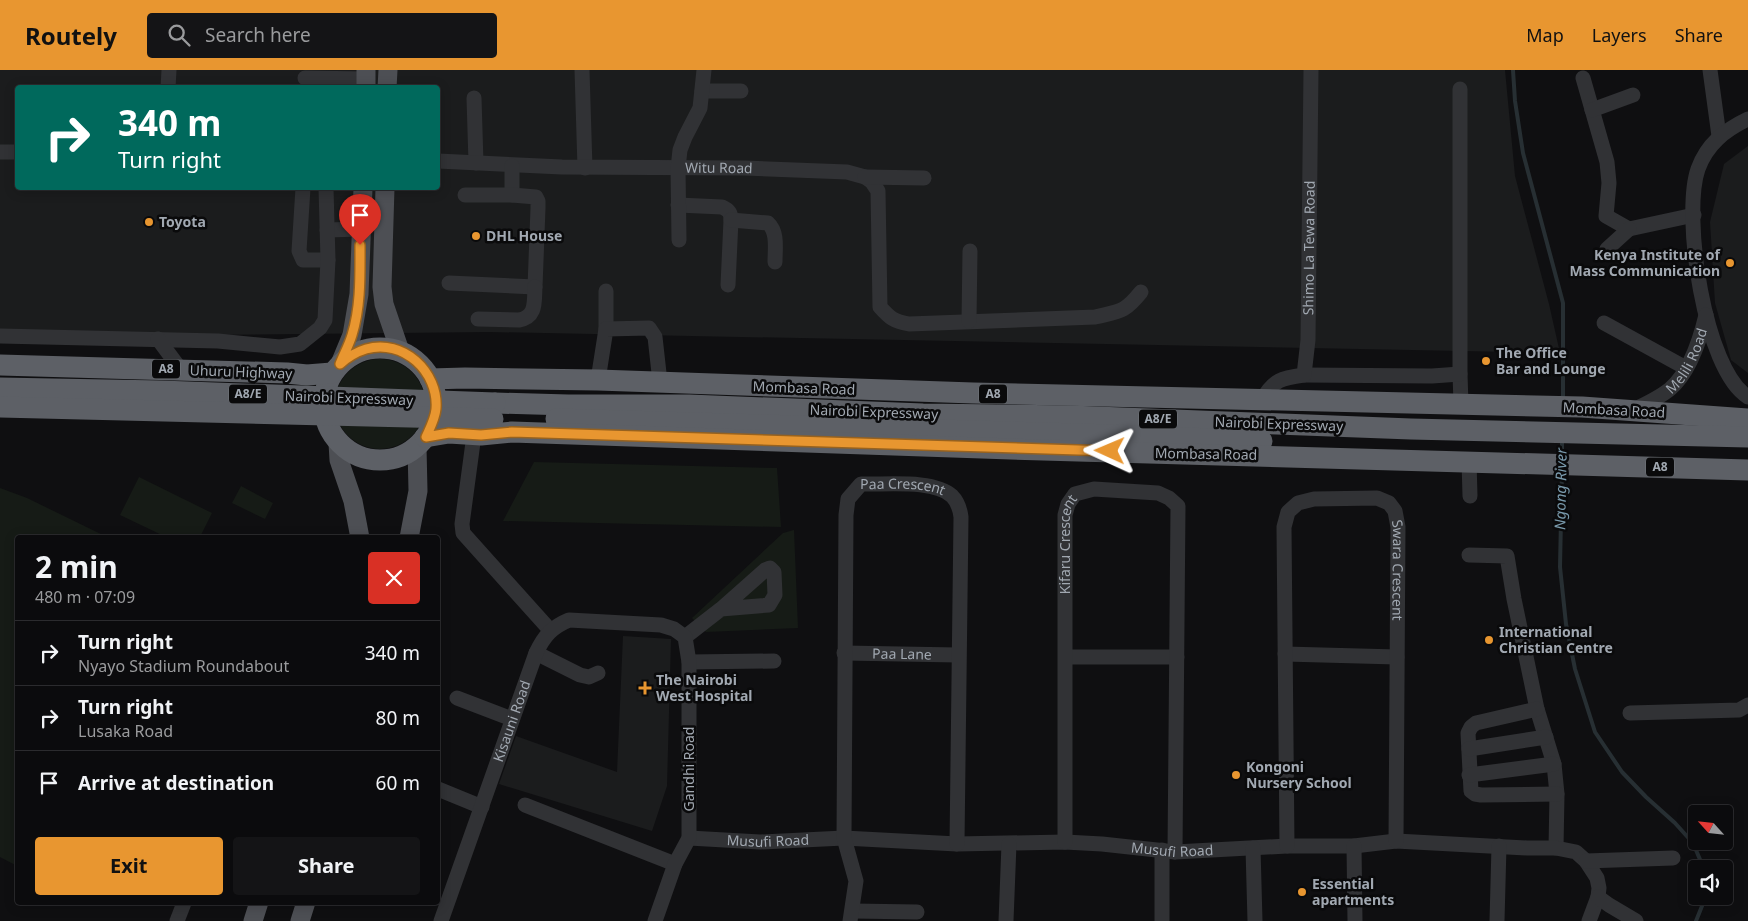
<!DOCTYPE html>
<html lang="en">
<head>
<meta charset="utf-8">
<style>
	:root { --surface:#0b0b0d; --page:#141416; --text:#f1f3f6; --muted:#9a9b9d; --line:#2b2b2e; --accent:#e89630 }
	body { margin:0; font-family:"Noto Sans",sans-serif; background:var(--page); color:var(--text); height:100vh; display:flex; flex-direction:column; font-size:19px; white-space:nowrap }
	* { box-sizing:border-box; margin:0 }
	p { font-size:16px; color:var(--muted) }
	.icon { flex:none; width:28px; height:28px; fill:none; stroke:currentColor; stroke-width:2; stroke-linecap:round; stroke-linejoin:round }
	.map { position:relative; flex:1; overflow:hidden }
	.side { position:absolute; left:15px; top:465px; width:425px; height:370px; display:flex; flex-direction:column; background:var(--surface); border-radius:5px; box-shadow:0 2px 12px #0003,0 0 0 1px var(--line) }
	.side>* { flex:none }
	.guide { position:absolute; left:15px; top:15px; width:425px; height:105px; border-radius:5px; box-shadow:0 2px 12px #0003,0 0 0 1px var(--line); background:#00695c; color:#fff; overflow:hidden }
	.needle { width:32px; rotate:297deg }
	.controls { position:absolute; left:1688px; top:735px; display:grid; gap:10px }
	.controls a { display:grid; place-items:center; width:45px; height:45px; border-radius:5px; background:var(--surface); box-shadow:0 2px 12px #0003,0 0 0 1px var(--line); font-size:25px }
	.pin { position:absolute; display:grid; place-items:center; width:42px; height:42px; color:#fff; margin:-51px -21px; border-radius:50% 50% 50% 0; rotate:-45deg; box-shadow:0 0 5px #0007 }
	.pin .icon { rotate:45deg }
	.me { position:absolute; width:55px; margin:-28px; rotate:271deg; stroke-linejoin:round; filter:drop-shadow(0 0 4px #0008) }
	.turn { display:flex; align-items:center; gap:18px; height:105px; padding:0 20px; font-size:22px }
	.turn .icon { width:65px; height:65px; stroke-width:2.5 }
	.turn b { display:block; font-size:35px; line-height:42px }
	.round { display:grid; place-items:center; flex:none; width:52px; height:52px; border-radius:5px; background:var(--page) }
	.overview { display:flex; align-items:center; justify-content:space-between; height:85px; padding:0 20px }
	h1 { font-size:30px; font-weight:700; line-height:38px }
	.cta { display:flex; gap:10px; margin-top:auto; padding:10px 20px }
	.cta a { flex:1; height:58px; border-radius:5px; background:var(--accent); color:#111; font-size:20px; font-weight:700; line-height:58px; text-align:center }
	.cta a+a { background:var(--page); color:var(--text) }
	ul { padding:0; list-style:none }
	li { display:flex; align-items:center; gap:15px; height:65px; padding:0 20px; border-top:1px solid var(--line) }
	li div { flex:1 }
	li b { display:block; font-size:19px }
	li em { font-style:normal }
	header { display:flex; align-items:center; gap:30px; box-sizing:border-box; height:70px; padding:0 25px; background:var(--accent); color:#111 }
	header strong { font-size:24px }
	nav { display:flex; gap:28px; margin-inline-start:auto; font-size:18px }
	.search { width:350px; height:45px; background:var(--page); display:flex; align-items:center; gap:12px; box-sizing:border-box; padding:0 18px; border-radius:5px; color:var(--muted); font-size:19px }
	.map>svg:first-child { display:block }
</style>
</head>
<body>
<header>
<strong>Routely</strong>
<div class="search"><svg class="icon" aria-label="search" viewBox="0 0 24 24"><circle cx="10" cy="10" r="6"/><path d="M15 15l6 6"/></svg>Search here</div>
<nav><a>Map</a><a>Layers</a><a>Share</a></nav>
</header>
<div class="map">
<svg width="1748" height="851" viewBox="0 0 1748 851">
	<rect width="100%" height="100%" fill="#0f0f11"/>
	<!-- built -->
	<g fill="#1b1c1d" fill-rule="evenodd">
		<path d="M0,0H1505L1515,106L1549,234L1560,283L489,262L0,267ZM18,18H438V118H18Z"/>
		<path d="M1748,76V303L1731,290L1715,233L1710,152L1724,94Z"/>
		<path d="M623,566L671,569L667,716L652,761L499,714L516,666L617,702Z"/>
	</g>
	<!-- green -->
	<g fill="#161b16">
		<circle cx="380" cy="334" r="45"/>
		<path d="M534,392L777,398L781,457L503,451Z"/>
		<path d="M139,407L212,443L200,467H166L120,445Z"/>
		<path d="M241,416L273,433L265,449L232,433Z"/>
		<path d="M0,418L27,428L107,467L18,468L17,796L0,787Z"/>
		<path d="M794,460L798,558L706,562L692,548L783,463Z"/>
	</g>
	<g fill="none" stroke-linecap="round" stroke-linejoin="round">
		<!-- stream -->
		<g stroke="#272f33" stroke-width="4">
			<path d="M1513,0L1515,31L1523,83L1563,233V331"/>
			<path d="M1562,389V368"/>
			<path d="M1562,401L1560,497L1566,554L1575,599L1595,662L1622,702L1646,727L1675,753L1693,773L1704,799"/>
			<path d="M1696,851L1706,826"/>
		</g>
		<!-- minor -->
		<g stroke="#313235" stroke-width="15">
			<path d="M582,0L585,98"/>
			<path d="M1710,0L1719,66"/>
			<path d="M305,8L366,9"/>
			<path d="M1583,8L1607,92L1609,113L1606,146L1629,159L1694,145"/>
			<path d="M168,18L169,0"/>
			<path d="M702,21H741"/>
			<path d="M474,28L476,93"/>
			<path d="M1592,40L1633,25"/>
			<path d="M1748,49C1725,60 1707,74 1698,99C1682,145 1704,300 1748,327"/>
			<path d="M0,82H18"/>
			<path id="s1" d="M438,91L562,97L745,98L847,102L865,107L872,112L878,121L880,237C890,248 893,251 909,254L1095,247C1120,241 1124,243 1141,222"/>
			<path d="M512,96V125"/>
			<path d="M865,107L924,108"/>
			<path d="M303,118L299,181L303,190H328"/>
			<path d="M678,135L722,137C729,140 731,143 731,150L728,215"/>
			<path d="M731,150L768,153C778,162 775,179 775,192"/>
			<path d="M327,160L361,159"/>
			<path d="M679,170L678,98L680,80L685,67L700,38L704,0"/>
			<path d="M1607,179L1629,159"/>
			<path d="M449,213L535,217L538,138V131L536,127L512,125H465"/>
			<path d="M606,221V259"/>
			<path d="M478,249L519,250C537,247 534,231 535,217"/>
			<path d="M969,251L970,181"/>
			<path d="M1604,253L1686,298"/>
			<path d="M0,266L218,271L280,277L300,274L320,258L325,250L328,190L326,118"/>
			<path d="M158,269L181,300"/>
			<path d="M1460,304L1461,334"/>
			<path d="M1304,305L1432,306L1460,304V19"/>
			<path d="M598,310L606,259L649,258L655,267L660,312"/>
			<path id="s2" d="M1262,330C1274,309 1282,308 1304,305L1308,270L1311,0"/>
			<path id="s3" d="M1633,340C1646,334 1659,328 1670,319C1690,302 1700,270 1706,245"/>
			<path d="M474,365L462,454L463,463L550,560"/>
			<path d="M1469,391L1470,426"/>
			<path d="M1469,485L1507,486L1514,529L1537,639L1554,694L1557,724L1556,778"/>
			<path d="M685,567L721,539L765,500L770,498L774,502L775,525L769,535L721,539"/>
			<path d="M536,583L580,605L589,607L598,603"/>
			<path id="s4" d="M844,583L958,585"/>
			<path d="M1285,584L1397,587"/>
			<path d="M1066,587H1177"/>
			<path d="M689,592L774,591"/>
			<path d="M457,628L512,649"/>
			<path d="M1537,639L1476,653L1471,657L1468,663L1471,721L1475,724L1481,725L1557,724"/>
			<path d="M1630,643L1739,640L1748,635"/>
			<path d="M1469,679L1546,667"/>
			<path d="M1469,705L1554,694"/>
			<path d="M438,719L482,737"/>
			<path d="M525,735L675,794"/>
			<path id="s5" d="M689,768L760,772L844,768L957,774L1065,772L1102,774L1175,782L1287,776H1354L1396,771L1527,778H1556L1576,782L1586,791L1597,808L1599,818L1598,827L1589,851"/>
			<path id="s6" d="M1065,772V445L1068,434L1075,424L1094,419L1158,423L1169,428L1178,436L1175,782"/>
			<path id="s7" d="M1287,776L1284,457L1288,442L1298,433L1314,429L1377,428L1389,433L1395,441L1398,457L1396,771"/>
			<path d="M1354,776L1355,851"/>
			<path d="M1253,778L1255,851"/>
			<path d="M1162,780V851"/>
			<path d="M1586,791L1673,788"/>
			<path d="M1598,827L1609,835L1636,851"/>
			<path d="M853,841L917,842"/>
			<path d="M177,851L184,833"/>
			<path id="s8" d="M441,851L536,583C544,566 552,557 569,550L661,555L674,559L685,567L689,592V768L675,794L655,851"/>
			<path id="s9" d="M850,851L856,811L844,768L846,445L848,429L861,414C885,415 934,409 952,426C958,432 960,439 961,447L957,774"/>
			<path d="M1006,851L1009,774"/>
			<path d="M1497,851L1499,776"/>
		</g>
		<!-- major -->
		<g stroke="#4d4f54" stroke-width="19">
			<path d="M366,18V0"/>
			<path d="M387,18L388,0"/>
			<path d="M385,118L382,217L384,234L400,281"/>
			<path d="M340,294L352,265L359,224L363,118"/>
			<path d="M338,373L339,390L353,431L360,468"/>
			<path d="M409,468L418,421L417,377"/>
			<path d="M253,851L259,832"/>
			<path d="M300,851L306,832"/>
		</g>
		<!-- highway -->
		<g stroke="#5d6066" stroke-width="21">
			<circle cx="380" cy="334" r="56"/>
			<path d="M0,295L287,303L307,305L332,303"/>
			<path d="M430,309L465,308L598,310L973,323L1582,337L1748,349"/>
			<path d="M495,333L568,335H689L923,344L1070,346L1411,359L1748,367"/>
			<path d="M556,349L1112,365L1262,371"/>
			<path d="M425,367L449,363L481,365L512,362L1011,379L1748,400"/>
		</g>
		<!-- highway-bridge -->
		<g stroke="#5d6066" stroke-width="21">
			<path d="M0,318L161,321L495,333"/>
			<path d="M0,337L493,349"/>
		</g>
	</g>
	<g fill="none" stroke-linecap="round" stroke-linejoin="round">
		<!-- route casing -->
		<g stroke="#97621f" stroke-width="12">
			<path id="route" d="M360,175C360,205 361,236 352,265C349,275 344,284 340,294C348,287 356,282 366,279C403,268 439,302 436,339C435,349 430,358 426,367L449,363L481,365L512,362L1110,381"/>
		</g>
		<!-- route -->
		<use href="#route" stroke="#e89630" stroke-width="9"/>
	</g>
	<!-- markers -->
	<g fill="#e89630" stroke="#0a0a0b" stroke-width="2">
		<circle cx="149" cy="152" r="5"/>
		<circle cx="476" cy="166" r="5"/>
		<circle cx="1730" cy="193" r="5"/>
		<circle cx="1486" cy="291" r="5"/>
		<circle cx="1489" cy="570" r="5"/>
		<path d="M642.5 610.5h5v5h5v5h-5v5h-5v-5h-5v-5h5z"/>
		<circle cx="1236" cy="705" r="5"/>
		<circle cx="1302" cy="822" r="5"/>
	</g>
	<g text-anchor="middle" stroke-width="5" stroke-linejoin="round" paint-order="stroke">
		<!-- shield labels -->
		<g fill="#0a0a0b" stroke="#74797f" stroke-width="1">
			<rect x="152" y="289.5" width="28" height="19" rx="4"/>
			<rect x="229" y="314.5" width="38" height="19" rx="4"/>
			<rect x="979" y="314.5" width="28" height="19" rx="4"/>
			<rect x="1139" y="339.5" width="38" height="19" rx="4"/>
			<rect x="1646" y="387.5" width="28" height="19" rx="4"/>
		</g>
		<g font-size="12" font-weight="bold" fill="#a1a8b1">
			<text x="166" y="303">A8</text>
			<text x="248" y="328">A8/E</text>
			<text x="993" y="328">A8</text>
			<text x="1158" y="353">A8/E</text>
			<text x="1660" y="401">A8</text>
		</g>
		<!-- street labels -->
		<g font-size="14" fill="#a1a8b1" stroke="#0a0a0b">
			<text dy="5" stroke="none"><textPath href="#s1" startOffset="281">Witu Road</textPath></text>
			<text dy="5" stroke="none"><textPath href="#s2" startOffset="179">Shimo La Tewa Road</textPath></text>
			<text dy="5" stroke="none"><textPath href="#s3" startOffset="76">Melili Road</textPath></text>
			<text transform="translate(241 302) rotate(2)" y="5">Uhuru Highway</text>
			<text transform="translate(804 318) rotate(2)" y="5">Mombasa Road</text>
			<text transform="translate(349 328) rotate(2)" y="5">Nairobi Expressway</text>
			<text transform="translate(1614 340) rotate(3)" y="5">Mombasa Road</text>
			<text transform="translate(874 342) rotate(2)" y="5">Nairobi Expressway</text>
			<text transform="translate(1279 354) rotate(2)" y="5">Nairobi Expressway</text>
			<text transform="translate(1206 384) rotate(1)" y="5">Mombasa Road</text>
			<text dy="5" stroke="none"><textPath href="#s9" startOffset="486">Paa Crescent</textPath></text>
			<text dy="5" stroke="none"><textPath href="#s6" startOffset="298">Kifaru Crescent</textPath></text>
			<text dy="5" stroke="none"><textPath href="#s7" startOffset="510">Swara Crescent</textPath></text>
			<text dy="5" stroke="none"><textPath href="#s4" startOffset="58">Paa Lane</textPath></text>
			<text dy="5" stroke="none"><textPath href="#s8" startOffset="212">Kisauni Road</textPath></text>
			<text transform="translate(689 699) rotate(-90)" y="5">Gandhi Road</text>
			<text dy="5" stroke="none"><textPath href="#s5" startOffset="79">Musufi Road</textPath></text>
			<text dy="5" stroke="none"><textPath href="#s5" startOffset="484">Musufi Road</textPath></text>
		</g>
		<!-- poi labels -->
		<g font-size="14" font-weight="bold" fill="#a1a8b1" stroke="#0a0a0b" text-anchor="start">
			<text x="159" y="157">Toyota</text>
			<text x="486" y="171">DHL House</text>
			<text x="1720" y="190" text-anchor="end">Kenya Institute of<tspan x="1720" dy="16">Mass Communication</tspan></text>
			<text x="1496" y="288">The Office<tspan x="1496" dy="16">Bar and Lounge</tspan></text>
			<text x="1499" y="567">International<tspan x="1499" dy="16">Christian Centre</tspan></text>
			<text x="656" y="615">The Nairobi<tspan x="656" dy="16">West Hospital</tspan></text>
			<text x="1246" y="702">Kongoni<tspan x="1246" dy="16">Nursery School</tspan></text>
			<text x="1312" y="819">Essential<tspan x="1312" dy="16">apartments</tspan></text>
		</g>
		<!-- water labels -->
		<g font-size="15" font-style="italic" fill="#7999ab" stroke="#0a0a0b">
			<text transform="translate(1561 419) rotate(-89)" y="5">Ngong River</text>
		</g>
	</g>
</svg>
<div class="controls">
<a><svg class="needle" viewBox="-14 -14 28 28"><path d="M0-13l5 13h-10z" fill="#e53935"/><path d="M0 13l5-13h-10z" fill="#9a9b9d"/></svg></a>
<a><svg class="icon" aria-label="sound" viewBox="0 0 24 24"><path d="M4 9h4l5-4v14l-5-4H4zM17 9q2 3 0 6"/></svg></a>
</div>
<div class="pin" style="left:360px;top:175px;background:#d93025"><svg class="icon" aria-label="arrive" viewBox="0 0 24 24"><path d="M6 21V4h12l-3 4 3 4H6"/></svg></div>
<svg class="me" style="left:1110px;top:381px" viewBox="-20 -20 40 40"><path d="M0-17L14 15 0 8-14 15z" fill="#e89630" stroke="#fff" stroke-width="4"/></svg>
<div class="guide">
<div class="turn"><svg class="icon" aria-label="right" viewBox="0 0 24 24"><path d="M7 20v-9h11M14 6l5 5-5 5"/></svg><div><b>340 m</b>Turn right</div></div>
</div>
<section class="side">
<div class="overview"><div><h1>2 min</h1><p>480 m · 07:09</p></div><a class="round" style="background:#d93025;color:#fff"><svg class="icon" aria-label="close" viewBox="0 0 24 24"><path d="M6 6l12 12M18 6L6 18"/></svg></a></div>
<ul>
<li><svg class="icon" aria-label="right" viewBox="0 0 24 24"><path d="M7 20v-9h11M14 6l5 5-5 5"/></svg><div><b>Turn right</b><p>Nyayo Stadium Roundabout</p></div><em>340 m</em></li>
<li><svg class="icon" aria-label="right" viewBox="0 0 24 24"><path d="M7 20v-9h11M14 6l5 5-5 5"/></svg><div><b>Turn right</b><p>Lusaka Road</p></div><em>80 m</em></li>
<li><svg class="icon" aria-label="arrive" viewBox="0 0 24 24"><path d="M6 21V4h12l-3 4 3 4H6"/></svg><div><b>Arrive at destination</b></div><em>60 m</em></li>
</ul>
<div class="cta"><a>Exit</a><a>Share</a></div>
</section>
</div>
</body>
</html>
